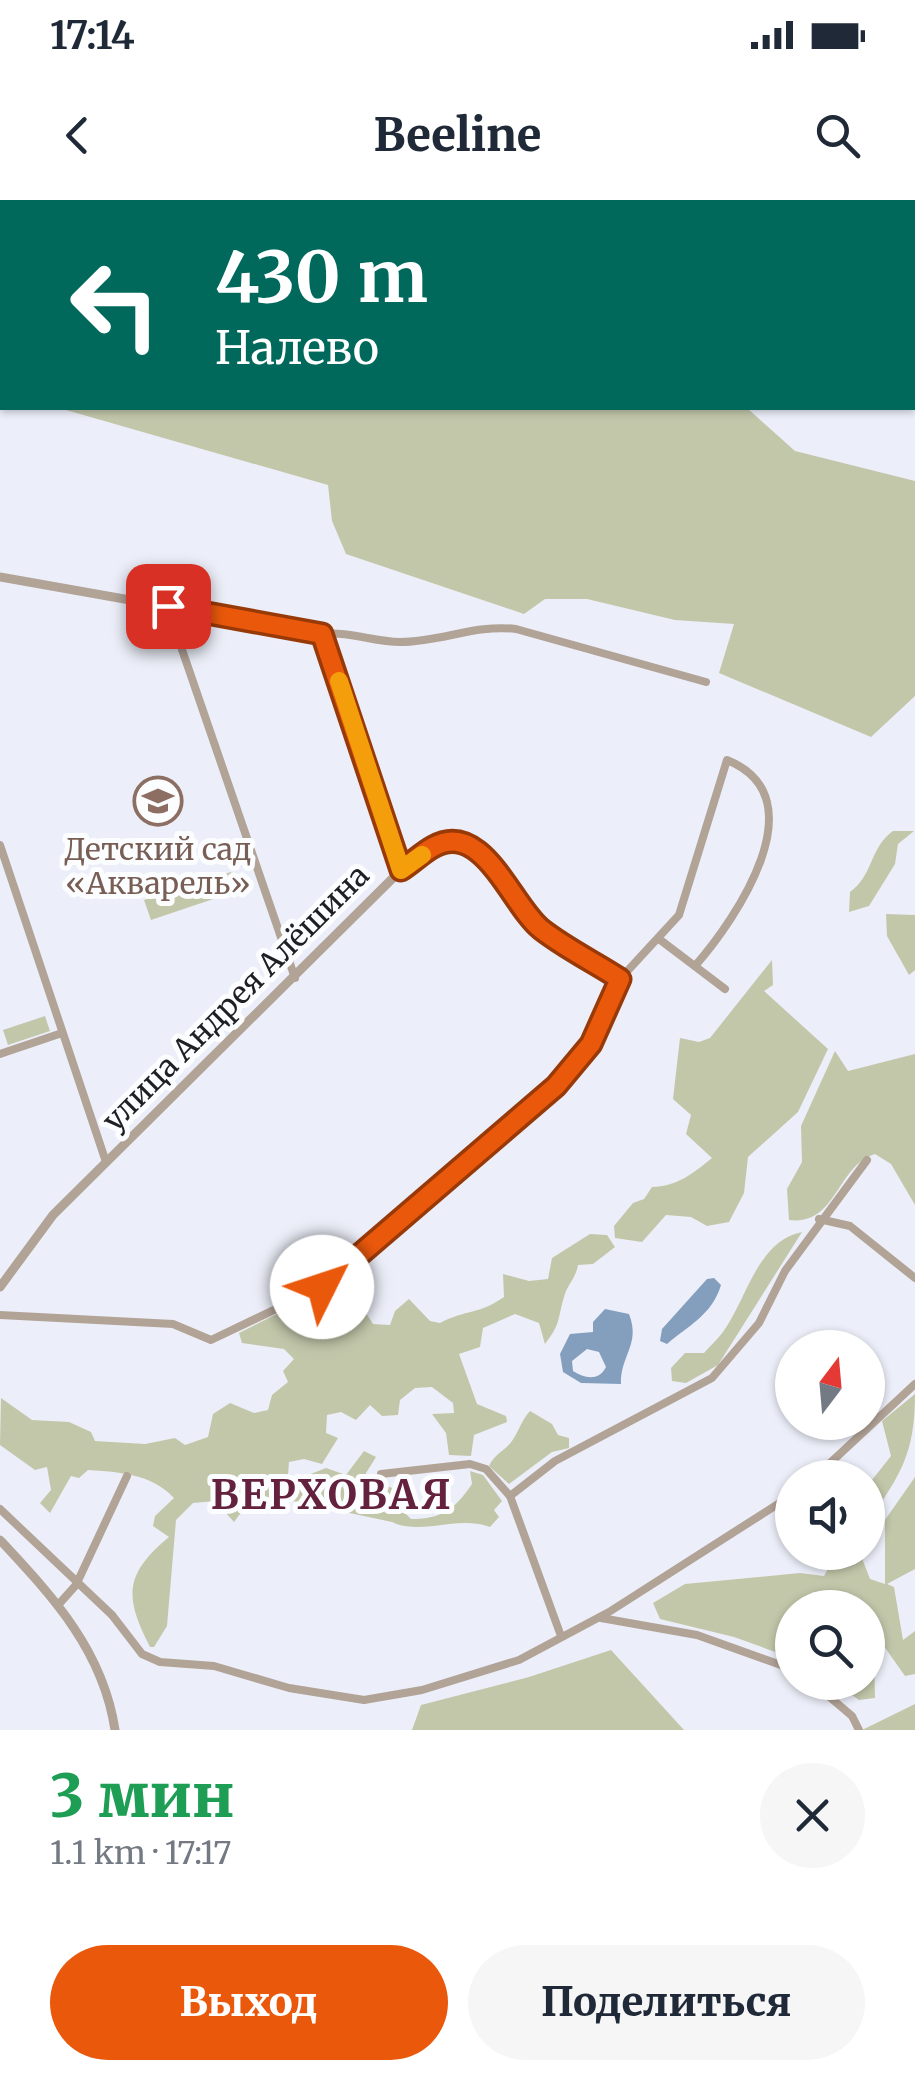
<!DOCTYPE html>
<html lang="ru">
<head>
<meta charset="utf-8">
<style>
	:root { --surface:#fff; --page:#f6f6f7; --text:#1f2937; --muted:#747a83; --accent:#ea580c }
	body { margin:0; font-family:Merriweather,serif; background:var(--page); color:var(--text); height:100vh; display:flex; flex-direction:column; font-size:38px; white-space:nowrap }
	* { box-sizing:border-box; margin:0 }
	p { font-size:32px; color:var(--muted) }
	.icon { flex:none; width:55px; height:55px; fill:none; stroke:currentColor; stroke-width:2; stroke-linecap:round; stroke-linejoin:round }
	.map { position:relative; height:1530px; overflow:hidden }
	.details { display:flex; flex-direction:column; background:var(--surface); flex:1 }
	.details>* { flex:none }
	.guide { position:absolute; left:0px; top:0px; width:915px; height:210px; box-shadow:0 2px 8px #0004; background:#00695c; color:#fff; overflow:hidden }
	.needle { width:65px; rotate:16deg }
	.tools { position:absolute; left:775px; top:1130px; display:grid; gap:20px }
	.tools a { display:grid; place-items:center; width:110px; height:110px; border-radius:50%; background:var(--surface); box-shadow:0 2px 8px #0004; font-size:50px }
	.pin { position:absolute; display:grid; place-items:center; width:85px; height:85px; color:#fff; margin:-42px; border-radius:20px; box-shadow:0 5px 15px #0006 }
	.me { position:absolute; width:110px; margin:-55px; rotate:49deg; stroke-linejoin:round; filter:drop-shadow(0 0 8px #0008) }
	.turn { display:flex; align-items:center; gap:35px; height:210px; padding:0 50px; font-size:45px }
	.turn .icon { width:130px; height:130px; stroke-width:2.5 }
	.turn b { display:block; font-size:70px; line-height:85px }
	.round { display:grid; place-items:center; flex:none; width:105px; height:105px; border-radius:52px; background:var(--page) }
	.head { display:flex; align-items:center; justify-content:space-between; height:170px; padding:0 50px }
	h1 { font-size:60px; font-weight:800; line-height:75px; color:#1e9e55 }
	.cta { display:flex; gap:20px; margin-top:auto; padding:20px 50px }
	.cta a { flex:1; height:115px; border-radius:60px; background:var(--accent); color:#fff; font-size:40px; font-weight:800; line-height:115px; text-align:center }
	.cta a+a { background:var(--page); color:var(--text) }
	.status { display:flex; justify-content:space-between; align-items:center; height:70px; padding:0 50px; background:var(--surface); direction:ltr }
	.status svg { height:28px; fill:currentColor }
	header { display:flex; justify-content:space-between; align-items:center; height:130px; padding:0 50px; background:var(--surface); font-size:45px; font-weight:800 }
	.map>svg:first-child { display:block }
</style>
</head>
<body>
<div class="status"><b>17:14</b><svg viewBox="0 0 49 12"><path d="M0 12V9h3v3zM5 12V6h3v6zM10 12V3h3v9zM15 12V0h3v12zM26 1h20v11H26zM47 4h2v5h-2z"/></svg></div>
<header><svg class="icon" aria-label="back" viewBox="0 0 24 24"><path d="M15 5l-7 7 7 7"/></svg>Beeline<svg class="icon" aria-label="search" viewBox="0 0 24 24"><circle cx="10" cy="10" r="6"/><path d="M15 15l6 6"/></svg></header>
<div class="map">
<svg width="915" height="1530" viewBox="0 0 915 1530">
	<rect width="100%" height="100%" fill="#eceff9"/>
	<!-- green -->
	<g fill="#c2c7aa">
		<path d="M0,0H280L285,2H2V191Z"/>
		<path d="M59,208H747L795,251L915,281V496L871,537L719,473L734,424L675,420L587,399H545L524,414L346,354L332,321L328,285Z"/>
		<path d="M893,631H914L898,644L895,664L869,706L849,712L850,692C873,676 870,647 893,631Z"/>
		<path d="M231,672L237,691L151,720L144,700Z"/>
		<path d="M886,714L915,715V770L909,775L887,736Z"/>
		<path d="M772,760L773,785L764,791L828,849L798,912L748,957L744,993L729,1022L707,1026L691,1017L666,1015L642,1042L615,1038L614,1026L633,1003L644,999L652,987C676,987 694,973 712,958L686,934L691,915L673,899L680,838L699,842L710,838Z"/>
		<path d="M45,816L50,831L8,845L3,830Z"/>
		<path d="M835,851L848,871L915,854V1005L891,964L875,954C836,966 837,1026 789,1020L787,989L802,962L801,926Z"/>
		<path d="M802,1032L718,1165L686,1183L672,1181L671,1168L685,1153H704C711,1145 720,1137 725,1129C747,1097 758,1041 802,1032Z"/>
		<path d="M590,1034L607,1035L615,1047L593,1064L578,1065C576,1078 567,1085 564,1097C557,1121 561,1123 545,1144L539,1123L515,1114L483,1128L480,1147L459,1154L477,1204L506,1216L507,1222L474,1235L471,1256L449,1255L446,1233L432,1214L454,1213L453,1203L432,1187L415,1188L400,1200L398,1215L382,1216L370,1205L356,1220L341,1212L327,1215L326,1233L338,1238L322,1264L304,1259L289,1262L288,1275L298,1279L326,1268L346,1275L364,1251L376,1257L366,1273L372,1282L362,1292L369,1299L378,1283L395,1289L397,1305L411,1319C442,1319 455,1309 472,1284L470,1271L483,1275L502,1301L494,1310L499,1317L490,1327C458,1315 420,1336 392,1322L293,1301L260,1310L246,1306L234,1322L215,1301L193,1303L176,1320L167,1426L154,1447H150C125,1398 123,1375 169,1337L153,1326L155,1316L174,1298C152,1274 119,1272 88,1270L79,1278L71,1276L50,1313L40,1303L51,1290L47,1267L35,1270L0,1245L1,1198L32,1220L69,1222L91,1232L95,1241L145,1244L175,1238L185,1245L208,1237L213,1214L230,1203L254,1213L268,1210L272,1195L288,1182L283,1171L294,1159L284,1149L242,1143L239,1133L316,1094L313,1122L326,1126L364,1110L373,1124L390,1125L395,1111L409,1099L430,1121L440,1123C467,1109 478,1115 504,1097L503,1074L529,1081L548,1079L552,1058Z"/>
		<path d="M915,1194C915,1253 901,1274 868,1322V1285L891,1256L882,1221Z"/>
		<path d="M530,1211L552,1224L558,1235L569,1238V1248L552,1252L509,1284L489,1266C495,1253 504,1252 512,1241C519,1231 521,1221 530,1211Z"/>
		<path d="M915,1277V1369L887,1384L894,1387L903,1440L915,1431V1474L905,1476L881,1442L874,1455L875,1498L859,1500L834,1483L868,1482V1408H792V1458L734,1437L660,1419L653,1403L685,1384L800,1373L824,1376L837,1353H860L870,1379L885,1384V1320Z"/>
		<path d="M611,1450L684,1530H412L421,1505L529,1477Z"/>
		<path d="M915,1504V1530H862Z"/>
	</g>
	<!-- water -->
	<g fill="#849fbe" fill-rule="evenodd">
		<path d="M714,1078L721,1085C712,1115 689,1125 667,1144L660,1141L662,1129L707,1079Z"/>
		<path d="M605,1109L629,1114C641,1144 620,1156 621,1184L581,1183L563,1172L560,1154L570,1134L593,1132V1122ZM587,1149L599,1152L606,1167C599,1181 585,1179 573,1171L572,1161Z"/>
	</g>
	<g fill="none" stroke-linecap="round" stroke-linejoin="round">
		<!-- minor -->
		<g stroke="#b2a397" stroke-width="8">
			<path d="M167,406L295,778"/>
			<path d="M322,434C349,431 374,442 400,442C441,442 475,424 516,429L706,482"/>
			<path d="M0,645L106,962"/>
			<path d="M401,670C412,663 422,653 433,647C484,620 511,705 541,729C565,748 594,762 620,779"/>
			<path d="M659,739L725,789"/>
			<path d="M0,854L62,833"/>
			<path d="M819,1019L850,1026L915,1078"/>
			<path d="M0,1115L173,1124L211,1140L322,1087L555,886L591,844L620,779L679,715L727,560C819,597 737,718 695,766"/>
			<path d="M381,1274L470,1264L486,1269L510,1296"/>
			<path d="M814,1278L915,1184"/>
			<path d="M0,1309L112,1415L142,1454L160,1462L214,1466L289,1488L364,1500L422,1490L519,1460L609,1412L792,1295"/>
			<path d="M59,1404L76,1385L127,1276"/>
			<path d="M601,1418L697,1435L792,1469"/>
			<path d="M561,1436L510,1296L555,1261L712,1178L759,1123L785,1071L867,960"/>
			<path d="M812,1482L852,1516L859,1530"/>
		</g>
		<!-- tertiary -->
		<g stroke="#b2a397" stroke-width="9">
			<path d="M0,377L322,434L401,670L53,1015L0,1087"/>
			<path d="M0,1340C53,1397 103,1450 115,1530"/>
		</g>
	</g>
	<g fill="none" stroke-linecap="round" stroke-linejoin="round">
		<!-- route casing -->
		<g stroke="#983908" stroke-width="25">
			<path id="route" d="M168,406L322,434L401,670C412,663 422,653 433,647C483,619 511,705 541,729C565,748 594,762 620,779L591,844L556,886L322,1087"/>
		</g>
		<!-- route -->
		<use href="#route" stroke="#ea580c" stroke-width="18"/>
		<!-- slow -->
		<path stroke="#f59e0b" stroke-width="18" d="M339,481L401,670L422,655"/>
	</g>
	<!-- icons -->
	<defs>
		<g id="school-ring" transform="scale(2.5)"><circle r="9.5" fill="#fcfdff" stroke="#8d6e63" stroke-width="1.5"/><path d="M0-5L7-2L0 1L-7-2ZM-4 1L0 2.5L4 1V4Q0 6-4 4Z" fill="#8d6e63"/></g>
	</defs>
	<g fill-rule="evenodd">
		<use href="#school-ring" x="158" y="601"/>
	</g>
	<g text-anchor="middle" stroke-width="10" stroke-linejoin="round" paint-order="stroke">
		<!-- education labels -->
		<g font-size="30" fill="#785e54" stroke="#fcfdff">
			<text x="158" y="660">Детский сад<tspan x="158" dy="34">«Акварель»</tspan></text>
		</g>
		<!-- street labels -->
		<g font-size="30" fill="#1e1f23" stroke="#fcfdff">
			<text transform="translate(236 798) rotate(-45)" y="10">улица Андрея Алёшина</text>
		</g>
		<!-- district labels -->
		<g font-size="40" font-weight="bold" letter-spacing="2.5" fill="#63213d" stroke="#fcfdff">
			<text x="332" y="1309">ВЕРХОВАЯ</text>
		</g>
	</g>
</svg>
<div class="tools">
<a><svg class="needle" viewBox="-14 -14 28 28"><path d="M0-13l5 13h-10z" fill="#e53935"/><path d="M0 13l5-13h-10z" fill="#747a83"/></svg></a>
<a><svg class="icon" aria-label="sound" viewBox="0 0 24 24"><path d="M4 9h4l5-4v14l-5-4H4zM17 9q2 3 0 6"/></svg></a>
<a><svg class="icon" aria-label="search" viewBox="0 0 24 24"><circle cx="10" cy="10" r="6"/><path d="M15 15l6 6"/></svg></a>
</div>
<div class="pin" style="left:168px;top:406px;background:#d93025"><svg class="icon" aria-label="arrive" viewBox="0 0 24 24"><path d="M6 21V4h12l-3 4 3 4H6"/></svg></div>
<svg class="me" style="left:322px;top:1087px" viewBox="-20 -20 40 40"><circle r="19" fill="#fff"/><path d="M0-13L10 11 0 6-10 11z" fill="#ea580c"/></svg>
<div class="guide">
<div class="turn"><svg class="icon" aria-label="left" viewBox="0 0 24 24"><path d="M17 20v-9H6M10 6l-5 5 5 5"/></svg><div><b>430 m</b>Налево</div></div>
</div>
</div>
<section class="details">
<div class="head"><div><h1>3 мин</h1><p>1.1 km · 17:17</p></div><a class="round"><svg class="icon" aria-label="close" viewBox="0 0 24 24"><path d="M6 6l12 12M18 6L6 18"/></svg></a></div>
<div class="cta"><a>Выход</a><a>Поделиться</a></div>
</section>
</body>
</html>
